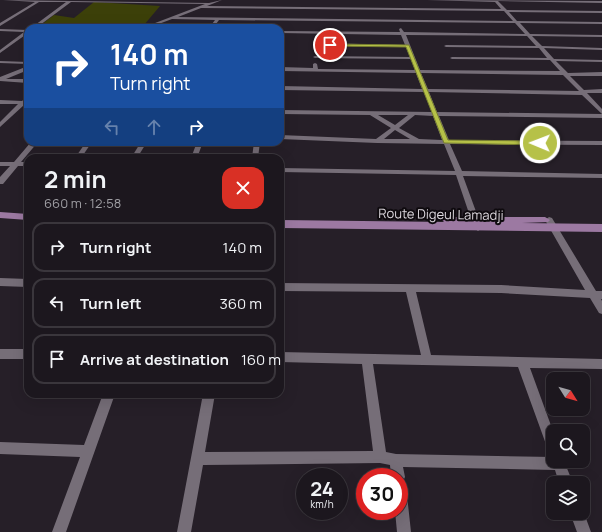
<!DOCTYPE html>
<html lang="en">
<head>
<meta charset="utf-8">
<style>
	:root { --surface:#1c171e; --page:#252027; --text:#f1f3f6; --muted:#a09fa4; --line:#3a363c }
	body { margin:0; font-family:Manrope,sans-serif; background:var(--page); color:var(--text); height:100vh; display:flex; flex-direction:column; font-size:15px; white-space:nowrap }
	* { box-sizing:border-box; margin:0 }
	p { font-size:13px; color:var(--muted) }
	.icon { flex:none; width:22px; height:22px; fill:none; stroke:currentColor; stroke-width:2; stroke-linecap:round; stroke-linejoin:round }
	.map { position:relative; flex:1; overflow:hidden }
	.side { position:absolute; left:24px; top:154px; width:260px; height:244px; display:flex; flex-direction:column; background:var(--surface); border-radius:12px; box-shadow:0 4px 16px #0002,0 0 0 1px var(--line) }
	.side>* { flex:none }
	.hud { position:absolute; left:24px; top:24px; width:260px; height:122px; border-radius:12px; box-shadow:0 4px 16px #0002,0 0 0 1px var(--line); background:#1a4fa0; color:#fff; overflow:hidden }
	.needle { width:26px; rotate:127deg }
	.tools { position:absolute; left:546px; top:372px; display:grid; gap:8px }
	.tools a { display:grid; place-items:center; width:44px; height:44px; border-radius:8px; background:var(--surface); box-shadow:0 4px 16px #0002,0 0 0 1px var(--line); font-size:20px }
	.speed { position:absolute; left:296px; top:468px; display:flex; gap:8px; font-size:20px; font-weight:700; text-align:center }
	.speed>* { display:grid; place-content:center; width:52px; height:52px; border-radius:50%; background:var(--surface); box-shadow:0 4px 16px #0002,0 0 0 1px var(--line); line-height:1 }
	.speed small { font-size:10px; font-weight:400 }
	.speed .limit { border:6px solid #d22; background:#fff; color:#111 }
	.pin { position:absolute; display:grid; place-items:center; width:34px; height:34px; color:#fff; margin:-17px; border:2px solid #fff; border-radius:50%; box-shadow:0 1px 4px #0007 }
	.me { position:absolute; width:44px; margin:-22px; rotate:271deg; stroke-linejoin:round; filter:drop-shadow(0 0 3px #0008) }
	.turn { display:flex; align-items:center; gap:14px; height:84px; padding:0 20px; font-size:18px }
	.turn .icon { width:52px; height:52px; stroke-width:2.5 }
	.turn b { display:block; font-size:28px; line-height:34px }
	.lanes { display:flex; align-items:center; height:38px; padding:0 20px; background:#0003; justify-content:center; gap:20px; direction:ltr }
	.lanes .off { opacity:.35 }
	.round { display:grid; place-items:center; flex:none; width:42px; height:42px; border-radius:12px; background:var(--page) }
	.overview { display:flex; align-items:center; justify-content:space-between; height:68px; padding:0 20px }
	h1 { font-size:24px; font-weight:700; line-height:30px }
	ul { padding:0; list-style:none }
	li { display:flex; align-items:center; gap:12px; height:50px; margin:0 8px 6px; padding:0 12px; border:2px solid var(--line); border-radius:12px }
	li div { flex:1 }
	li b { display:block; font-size:15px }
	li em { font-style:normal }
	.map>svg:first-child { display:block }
</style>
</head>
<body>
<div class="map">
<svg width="602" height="532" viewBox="0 0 602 532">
	<rect width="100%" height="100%" fill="#261f28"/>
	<!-- green -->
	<path fill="#3c4009" d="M94,2L160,6L144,25L137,28H37L54,15L74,18Z"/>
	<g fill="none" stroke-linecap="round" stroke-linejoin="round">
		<!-- minor -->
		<g fill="#766e78" fill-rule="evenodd">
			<path d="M3,0L209,3L222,0L207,6L501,9L495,2L427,0L602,1V3L498,1L507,10L602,11V13L509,12L517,21L602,22V24L520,23L530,34L602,35V37L532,36L542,46L602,48V50L544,48L554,59L602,60V62L556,61L568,73L602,72V76H570L584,90L602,89V93H587L602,109V114L582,95L429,92L437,112L602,114V118L439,116L449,140L602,141V145L450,144L462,171L602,174V178L463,176L482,228L478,231L474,228L456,175L280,172V168L455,171L444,144L377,143L280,139V135L376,139L391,128L370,115L280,114V110L432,112L424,92L280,90V86L422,89L416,73L280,71V67L313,68V64L315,63L317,64L318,69L415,70L411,59L315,58L313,57L315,56L410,57L406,47L315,45L313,44L315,43L405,45L401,35L280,33V31L400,32L399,29L401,28L404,32L525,34L515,23L219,20L213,28H209L215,20L172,19L148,28H142L205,4L71,2L36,28H31L66,2H39L0,26V23L35,2ZM201,8L504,11L513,21L178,17ZM406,35L527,36L536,46L446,45L444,46L446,47L539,48L547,58L452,57L450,58L452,59L550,60L560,71L420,70ZM421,73L563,75L579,91L428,89ZM378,115H408L395,125ZM415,115L433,116L442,140L419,139L399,128ZM395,130L410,139H384Z"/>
			<path d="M0,29L28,30V33L0,53V50L24,32L0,31Z"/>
			<path d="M0,61L28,62V64L0,63Z"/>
			<path d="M28,66V70L6,79H28V83L0,81V77Z"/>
			<path d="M28,96V104L24,105L0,127V122L18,104H0V100L22,101Z"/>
			<path d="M31,142H38L21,162H28V166H18L3,184H0V177L10,166H0V162H14Z"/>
			<path d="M86,142H92L81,158H75Z"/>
			<path d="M141,142H147L137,158H131Z"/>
			<path d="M197,142H203L197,158H191Z"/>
			<path d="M254,142H260L258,158H252Z"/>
			<path d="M549,217L552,218L596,291H602V299H601L602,301V314L599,313L590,298L501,293L416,292L431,355L602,359V369L530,368L553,431V453L549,451L547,447L518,367L373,364L386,452L396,454L553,457V461H564L573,483H559L555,470L403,467L405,477L403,481L406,486L411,532H397L395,511H399V477H391L390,465L380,463L203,465L191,532H177L203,394H215L205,452L373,451L362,364L280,362V352L421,355L406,292L280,291V283L501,285L585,290L545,220Z"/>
			<path d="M0,278L28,279V287L0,286Z"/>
			<rect x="0" y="349" width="28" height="10"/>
			<path d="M103,394H115L66,532H52L80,457L0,454V442L84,445Z"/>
			<path d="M583,511L584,513L591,532H577L570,513H583Z"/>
		</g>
		<!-- major -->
		<g fill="#9c79a2" fill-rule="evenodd">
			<path d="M0,212L28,214V220L0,218Z"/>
			<path d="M447,217H545L550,220L548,222L522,223L602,224V232L280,228V220L444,222L442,220Z"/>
		</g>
	</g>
	<!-- route -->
	<path fill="#b6c148" stroke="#767d2f" d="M329,44L409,45L448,140L540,141L543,143L540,145L444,143L406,47L330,46Z"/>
	<g text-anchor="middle" stroke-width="4" stroke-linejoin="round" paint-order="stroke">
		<!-- street labels -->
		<g font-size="13" fill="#ded9df" stroke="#0e0a0e">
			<text transform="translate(441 214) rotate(1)" y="5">Route Digeul Lamadji</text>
		</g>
	</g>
</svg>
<div class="tools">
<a><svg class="needle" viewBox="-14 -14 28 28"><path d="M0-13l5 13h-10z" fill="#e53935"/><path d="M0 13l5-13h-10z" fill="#a09fa4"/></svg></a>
<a><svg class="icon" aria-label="search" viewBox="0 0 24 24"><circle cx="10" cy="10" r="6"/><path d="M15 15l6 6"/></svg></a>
<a><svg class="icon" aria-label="layers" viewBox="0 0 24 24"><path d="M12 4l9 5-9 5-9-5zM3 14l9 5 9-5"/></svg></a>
</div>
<div class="speed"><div>24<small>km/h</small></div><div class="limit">30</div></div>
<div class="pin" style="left:330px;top:45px;background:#d93025"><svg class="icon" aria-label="arrive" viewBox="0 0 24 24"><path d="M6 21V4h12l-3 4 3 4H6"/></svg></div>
<svg class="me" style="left:540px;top:143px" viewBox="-20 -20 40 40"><circle r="17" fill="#b6c148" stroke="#fff" stroke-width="3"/><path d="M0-11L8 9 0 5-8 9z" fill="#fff"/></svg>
<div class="hud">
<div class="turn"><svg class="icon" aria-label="right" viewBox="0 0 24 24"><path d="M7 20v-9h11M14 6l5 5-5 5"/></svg><div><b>140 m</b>Turn right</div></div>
<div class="lanes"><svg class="icon off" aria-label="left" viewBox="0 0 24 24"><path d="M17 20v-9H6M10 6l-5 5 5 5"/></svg><svg class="icon off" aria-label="ahead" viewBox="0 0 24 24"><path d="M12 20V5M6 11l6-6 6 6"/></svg><svg class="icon" aria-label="right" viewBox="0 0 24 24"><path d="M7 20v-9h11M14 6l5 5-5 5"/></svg></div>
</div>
<section class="side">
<div class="overview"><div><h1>2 min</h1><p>660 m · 12:58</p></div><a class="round" style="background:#d93025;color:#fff"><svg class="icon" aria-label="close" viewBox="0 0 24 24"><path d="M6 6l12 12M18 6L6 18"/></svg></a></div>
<ul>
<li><svg class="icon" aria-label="right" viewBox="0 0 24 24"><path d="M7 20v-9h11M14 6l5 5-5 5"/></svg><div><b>Turn right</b></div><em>140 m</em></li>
<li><svg class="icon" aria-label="left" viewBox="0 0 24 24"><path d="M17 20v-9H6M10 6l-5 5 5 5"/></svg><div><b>Turn left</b></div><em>360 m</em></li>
<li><svg class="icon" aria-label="arrive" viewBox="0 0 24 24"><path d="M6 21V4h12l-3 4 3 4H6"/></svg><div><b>Arrive at destination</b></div><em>160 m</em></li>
</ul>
</section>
</div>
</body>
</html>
